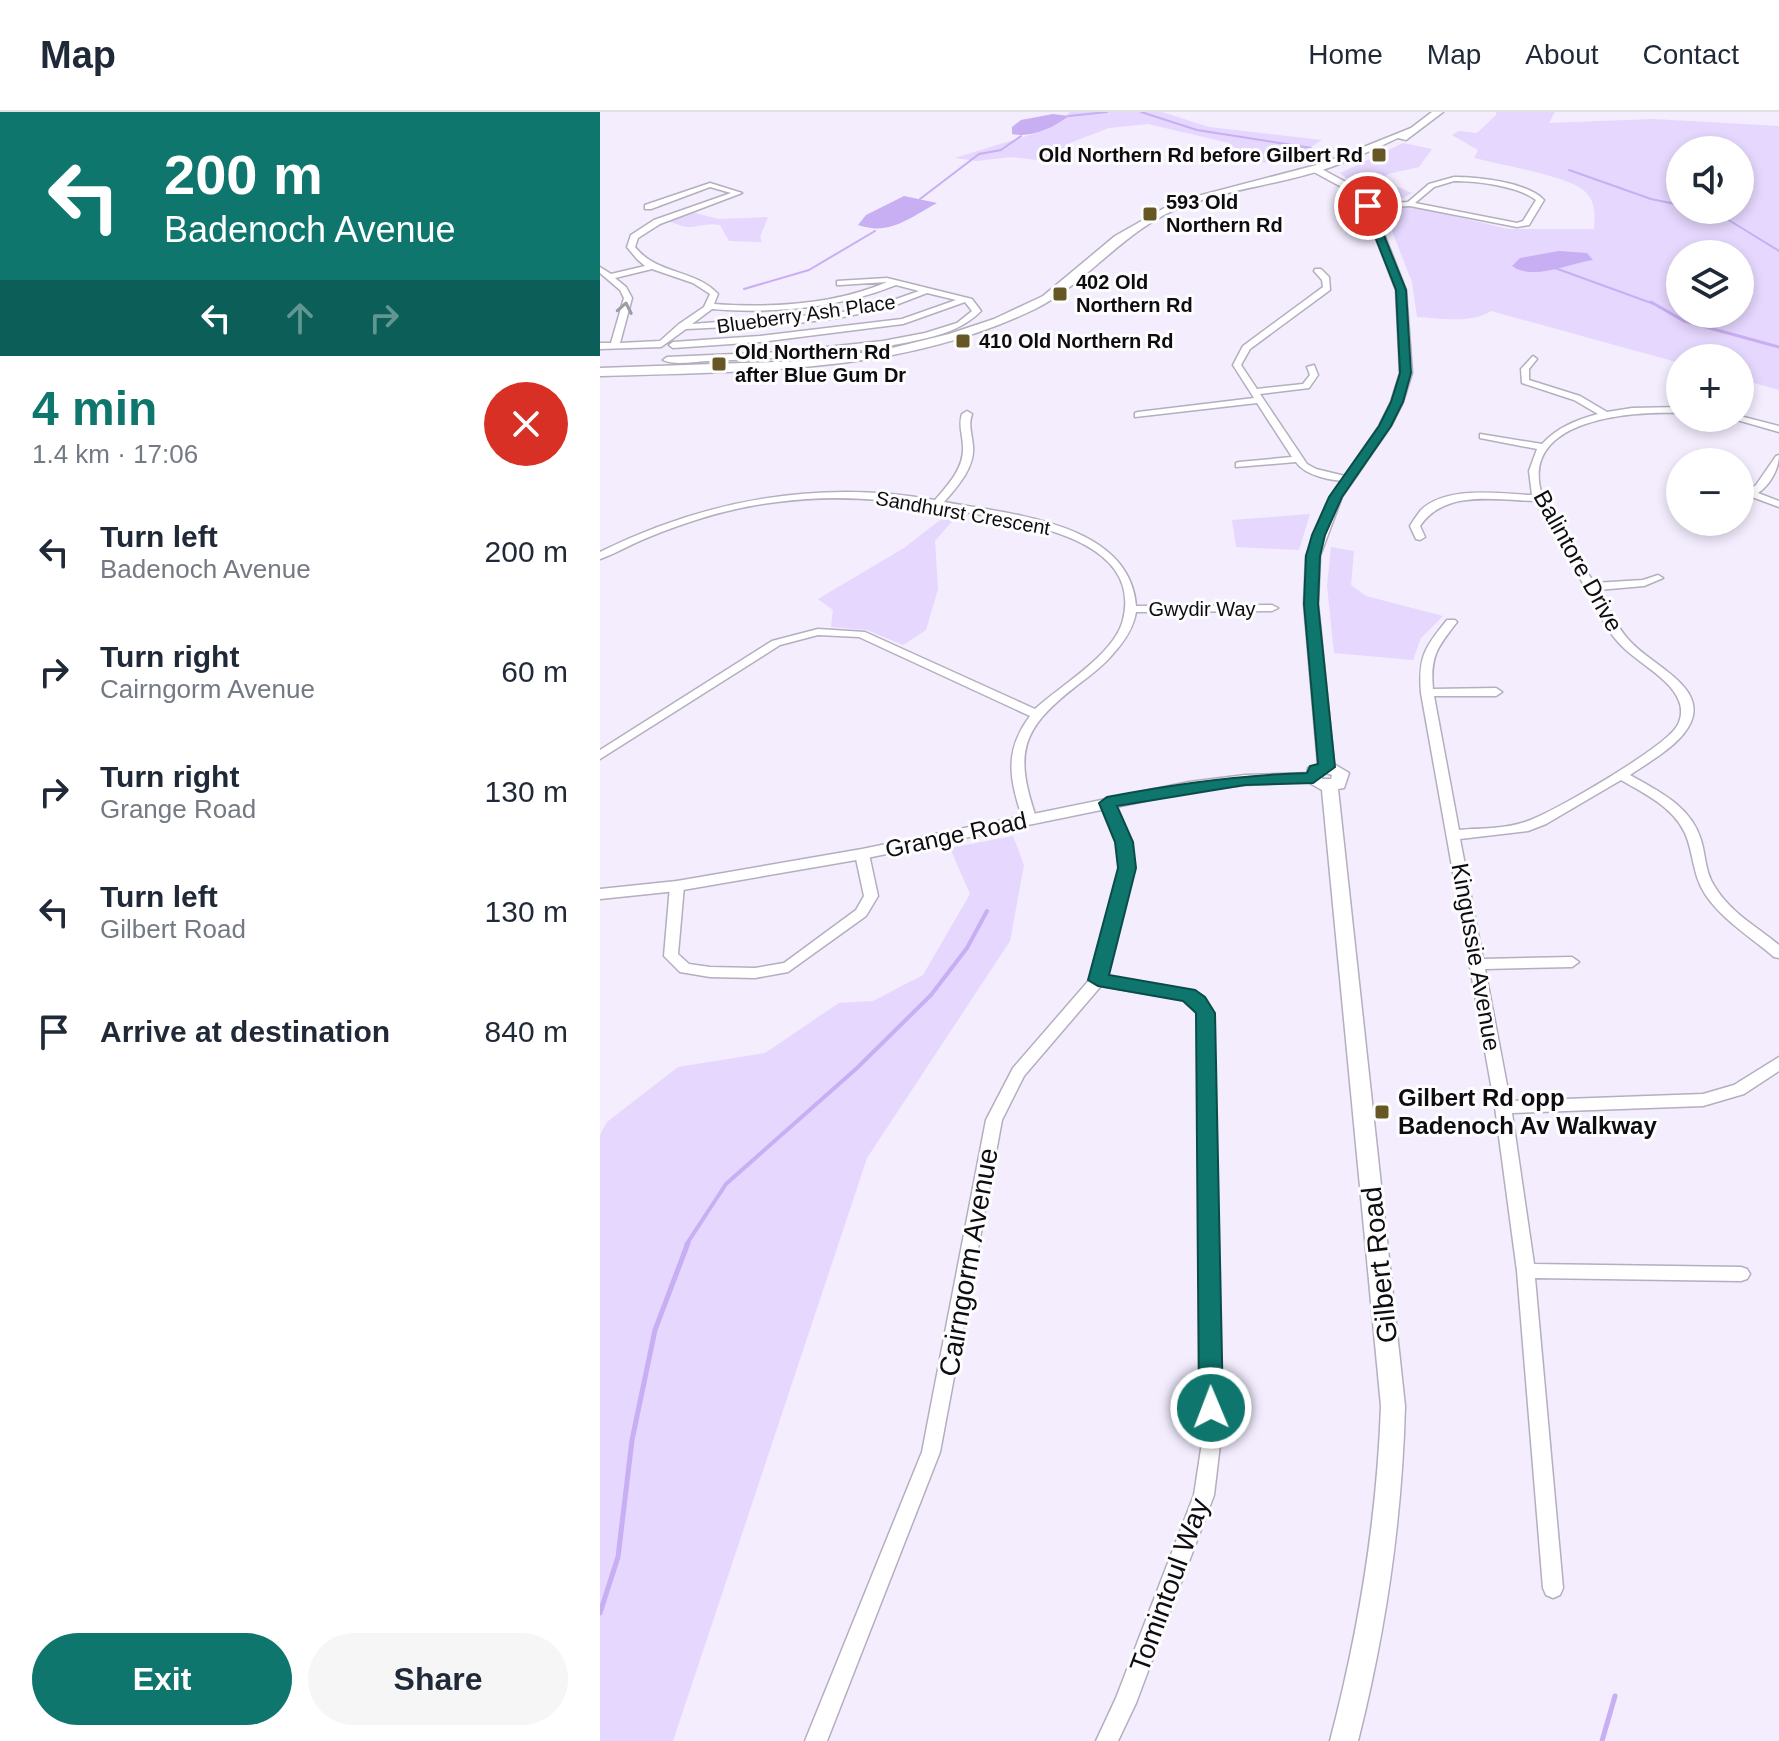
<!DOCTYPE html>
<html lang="en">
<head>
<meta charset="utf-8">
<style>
	:root { --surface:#fff; --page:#f6f6f7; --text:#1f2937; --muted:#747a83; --line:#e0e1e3; --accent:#0f766e }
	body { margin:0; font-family:Arial,sans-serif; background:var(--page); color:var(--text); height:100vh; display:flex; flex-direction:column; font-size:30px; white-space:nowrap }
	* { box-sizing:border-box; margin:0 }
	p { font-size:26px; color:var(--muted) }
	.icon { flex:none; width:44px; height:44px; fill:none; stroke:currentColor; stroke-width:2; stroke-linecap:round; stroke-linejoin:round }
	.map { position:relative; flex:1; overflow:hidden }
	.drawer { display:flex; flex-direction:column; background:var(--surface); width:600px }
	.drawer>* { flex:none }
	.top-card { background:#0f766e; color:#fff; overflow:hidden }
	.fabs { position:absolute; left:1066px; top:24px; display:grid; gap:16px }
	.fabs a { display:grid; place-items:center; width:88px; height:88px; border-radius:50%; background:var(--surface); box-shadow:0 4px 12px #0003; font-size:40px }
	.pin { position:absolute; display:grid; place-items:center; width:68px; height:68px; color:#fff; margin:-34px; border:4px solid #fff; border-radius:50%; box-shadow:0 2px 8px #0007 }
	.me { position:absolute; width:88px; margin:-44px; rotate:359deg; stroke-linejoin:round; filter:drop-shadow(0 0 6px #0008) }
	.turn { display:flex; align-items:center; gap:28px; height:168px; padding:0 32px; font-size:36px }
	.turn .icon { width:104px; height:104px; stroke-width:2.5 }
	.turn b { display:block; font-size:56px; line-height:68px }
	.lanes { display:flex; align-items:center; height:76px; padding:0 32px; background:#0003; justify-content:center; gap:40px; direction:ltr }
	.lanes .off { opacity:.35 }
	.round { display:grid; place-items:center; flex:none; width:84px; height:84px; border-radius:42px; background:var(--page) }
	.summary { display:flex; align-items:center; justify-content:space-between; height:136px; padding:0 32px }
	h1 { font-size:48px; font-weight:600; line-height:60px; color:var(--accent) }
	.button { display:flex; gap:16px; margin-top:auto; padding:16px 32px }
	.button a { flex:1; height:92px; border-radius:48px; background:var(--accent); color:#fff; font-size:32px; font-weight:600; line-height:92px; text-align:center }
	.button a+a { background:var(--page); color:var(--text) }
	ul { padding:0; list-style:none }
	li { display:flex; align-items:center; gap:24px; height:120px; padding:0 32px }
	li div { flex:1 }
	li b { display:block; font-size:30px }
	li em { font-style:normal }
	header { display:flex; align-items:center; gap:48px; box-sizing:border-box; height:112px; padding:0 40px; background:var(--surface); border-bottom:2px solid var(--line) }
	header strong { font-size:38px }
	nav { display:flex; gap:44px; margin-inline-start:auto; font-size:28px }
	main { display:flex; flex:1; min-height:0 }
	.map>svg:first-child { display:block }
</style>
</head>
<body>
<header>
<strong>Map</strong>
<nav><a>Home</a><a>Map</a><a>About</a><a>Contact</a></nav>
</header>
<main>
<section class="drawer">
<div class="top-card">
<div class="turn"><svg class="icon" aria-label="left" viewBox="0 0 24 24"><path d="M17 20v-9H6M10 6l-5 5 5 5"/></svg><div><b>200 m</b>Badenoch Avenue</div></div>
<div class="lanes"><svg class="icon" aria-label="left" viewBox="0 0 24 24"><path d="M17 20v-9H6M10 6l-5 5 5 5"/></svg><svg class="icon off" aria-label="ahead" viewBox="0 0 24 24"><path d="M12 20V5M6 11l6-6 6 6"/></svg><svg class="icon off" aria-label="right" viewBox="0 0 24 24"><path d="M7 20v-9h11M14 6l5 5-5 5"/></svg></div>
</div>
<div class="summary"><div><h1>4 min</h1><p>1.4 km · 17:06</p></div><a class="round" style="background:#d93025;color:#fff"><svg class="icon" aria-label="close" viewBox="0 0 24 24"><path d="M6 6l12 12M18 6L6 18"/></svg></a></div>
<ul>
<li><svg class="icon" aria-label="left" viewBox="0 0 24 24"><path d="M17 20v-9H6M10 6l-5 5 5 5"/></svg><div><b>Turn left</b><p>Badenoch Avenue</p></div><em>200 m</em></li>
<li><svg class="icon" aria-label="right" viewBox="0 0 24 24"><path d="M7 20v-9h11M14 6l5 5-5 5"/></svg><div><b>Turn right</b><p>Cairngorm Avenue</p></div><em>60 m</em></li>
<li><svg class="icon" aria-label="right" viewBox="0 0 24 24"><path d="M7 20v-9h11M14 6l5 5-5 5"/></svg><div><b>Turn right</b><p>Grange Road</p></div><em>130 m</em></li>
<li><svg class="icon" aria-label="left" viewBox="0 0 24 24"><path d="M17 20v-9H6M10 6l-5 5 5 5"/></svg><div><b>Turn left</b><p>Gilbert Road</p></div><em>130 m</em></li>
<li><svg class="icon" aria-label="arrive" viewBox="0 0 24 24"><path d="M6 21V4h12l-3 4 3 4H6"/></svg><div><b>Arrive at destination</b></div><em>840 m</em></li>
</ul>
<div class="button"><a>Exit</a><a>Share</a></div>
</section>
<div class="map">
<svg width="1179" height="1629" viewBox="0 0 1179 1629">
	<rect width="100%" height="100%" fill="#f3edfe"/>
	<!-- green -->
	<g fill="#e5d7fd" fill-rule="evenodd">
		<path d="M470,0H562L609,15L722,28L706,38L684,36L671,51L651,50L629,31L548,12L509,16L467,32L455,50L411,45L377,49L355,46L446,18Z"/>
		<path d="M896,0H955L949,11L1053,7L1179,14V278L1140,267V246H1080V251L891,199C872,212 838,206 817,205L812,170L783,96H821L908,117H994C995,102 996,87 982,77C964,64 898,52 874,46L878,38L852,23L859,19L877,21L896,3ZM1080,38H1140V98H1080ZM1080,142H1140V202H1080Z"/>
		<path d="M803,31L832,37L819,55L788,62L781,67L812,81L799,88L777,90L740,61Z"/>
		<path d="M91,100L119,107L168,105L160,125L162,130L129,129L120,113C104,110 97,116 86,115C80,114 73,110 66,109Z"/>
		<path d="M353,398L360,400L335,429L338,477L326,518L303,533L267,518L231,515L233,498L218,487L304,436Z"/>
		<path d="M710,402L699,438L636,435L632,408Z"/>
		<path d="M731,435L754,439L751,473L766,484L843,504L821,526L813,548L734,541L727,474Z"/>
		<path d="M413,724L424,753L410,829L267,1046L73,1629H0V1023L7,1010L78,955L165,941L239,891L273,889L323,863L370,782L350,736Z"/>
	</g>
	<!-- water -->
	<g fill="#c8aef2">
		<path d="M453,2L469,4C452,16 433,26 412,22V15L421,8Z"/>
		<path d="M304,84L337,91C309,106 290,124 258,113L266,103Z"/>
		<path d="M959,139L987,141L993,148C968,152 932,169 912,154L920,146Z"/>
	</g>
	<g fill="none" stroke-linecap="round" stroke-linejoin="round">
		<!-- stream-far3 -->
		<g stroke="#c8aef2" stroke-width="2">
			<path d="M541,0L597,18L711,36"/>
			<path d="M469,4L507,0"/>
			<path d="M969,58L1051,87L1080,93"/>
			<path d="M320,87L379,42L401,38L421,24"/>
			<path d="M1105,98L1127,107L1179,139"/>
			<path d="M955,156L1054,192"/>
			<path d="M144,177L209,158L275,119"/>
		</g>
		<!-- stream-far2 -->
		<path stroke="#c8aef2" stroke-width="3" d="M1051,190L1084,209L1179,235"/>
		<!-- stream-far1 -->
		<path stroke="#c8aef2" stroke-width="4" d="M86,1133L126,1072L257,956L331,883L367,836L387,799"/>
		<!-- stream -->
		<g stroke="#c8aef2" stroke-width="5">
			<path d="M0,1501L18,1445L32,1328L55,1218L88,1131"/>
			<path d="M1002,1629L1015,1584"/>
		</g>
		<!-- minor casing -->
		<g stroke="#b4aebf" stroke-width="3">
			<g id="minor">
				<path d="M854,65C878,65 927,70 944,88L929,113L917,115L810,94L768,96L764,94L768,92L808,90L829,72ZM854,69C877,69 918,74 936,88L923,109L917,111L815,91L834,75Z"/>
				<path d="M110,71L142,81L60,112L38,126L35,135C57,163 95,157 118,182L114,192C170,196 234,193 287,170L240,173H237V169L287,166L372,187L381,199C366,214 348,221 327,226C257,243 183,246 111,249C97,249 75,254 63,248L67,245L181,240L283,229L325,221L357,211L372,199L365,190L303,212L160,230L73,236L69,233L73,230L160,224L302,207L356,188L327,181L288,196L238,206L190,212L86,217L61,235L0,237V231H11L24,186L20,178L0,161V155L11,162L45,154L37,147L27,135L31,123L54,108L131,81L110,75L51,97H45V93ZM52,157L93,171L110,182L104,195L79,212L60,229L20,231L32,186L26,175L15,166ZM296,173L319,179L282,192L238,201L92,212L112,197C173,202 239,196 296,173Z"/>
				<path d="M715,157H721L729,165L730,178L650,237L641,253L657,277L703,272L710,263L707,255L714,253L718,263L709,276L660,282L707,352L716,357L749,365V369C733,369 705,364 696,350L636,355V351L639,350L692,345L657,291L535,305V301L538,300L654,286L633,253L643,234L723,175L722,168L714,159Z"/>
				<path d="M933,244L937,247L929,257V268L980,284L1007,300L1032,296L1080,295V301C1030,299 915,307 943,386C946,395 954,404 959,412C970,432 982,452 994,471L1043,468L1058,463L1063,466L1044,474L998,478C1007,493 1015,512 1027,526C1043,545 1068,556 1084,575C1117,614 1056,645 1030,663C1058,679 1091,694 1101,728C1106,744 1105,761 1115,775C1130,800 1157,815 1179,833V846L1174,845C1151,825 1122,808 1105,782C1094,765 1094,748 1088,729C1079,698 1047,683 1021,668L946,712L928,719L860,727L883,847L972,845L979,850L972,855L885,857L910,989L1103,982L1134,973L1179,945V959L1144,982L1103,994L912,1001L934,1152L1141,1155L1147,1157L1150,1162L1147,1167L1141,1169L935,1166L963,1476L960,1483L953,1486L946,1483L943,1476L917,1159L895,995L821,581C818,545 825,535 847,508H855L857,510C837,536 830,544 833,577L896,576L902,580L896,584H834L859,718C880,716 905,717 925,710C953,701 1058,639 1075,617C1081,610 1083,598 1079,589C1071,566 1034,549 1018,530C1005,516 997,495 987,478L983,475L984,473L935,389C896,388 845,377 820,414L825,425L820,428L816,427L810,414C813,409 817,403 821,398C848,373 899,382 932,383L929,359L937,337L880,326V322L942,332C958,315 976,308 998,302L974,288L922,271L921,257Z"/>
				<path d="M367,299L372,302C368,313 372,322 373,334C375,355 358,374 344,390C408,402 530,410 536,494L672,493L678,496L672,499L536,500C533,517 524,530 512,543C502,555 488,565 475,575C420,618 414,642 437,708L430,712L423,708C410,668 403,640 430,604L259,525L218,523L180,533L0,647V638L172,529L218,517L265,520L435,597C461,573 514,543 523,508C542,432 439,414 387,404C317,391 250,380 177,390C133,395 91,408 49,425C33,431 17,441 0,447V440C105,388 219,367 335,388C348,373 364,356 363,335C363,323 358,314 362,302Z"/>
				<path d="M1140,304L1179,314V320L1130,306Z"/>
				<path d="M1179,343C1179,357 1170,373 1158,381L1179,389V395L1152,385L1140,392V384L1156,373L1176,344Z"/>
				<path d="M507,687L513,691L531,730L534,756L506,864L593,879L603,886L612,901L621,1324L614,1383L536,1591L518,1629H496L516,1586L594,1383L603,1324L598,901L593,894L584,888L501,874L424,964L402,1008L340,1340L227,1629H205L322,1340L386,1008L413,956L491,866L520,756L517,730L501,691Z"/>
				<path d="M262,738L269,742L278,784L266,804L188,860L155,866L110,865L80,860L64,844L70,774L77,769L84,774L78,842L89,852L110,855L155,856L184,851L256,798L264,784L255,742Z"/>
			</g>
		</g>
		<!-- tertiary casing -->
		<g stroke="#b4aebf" stroke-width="3">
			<path id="tertiary" d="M713,661L718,663L720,666L718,669L645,673L589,680L262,747L77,779L0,787V777L77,769L262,737L589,670L645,663Z"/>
		</g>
		<!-- secondary casing -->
		<g stroke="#b4aebf" stroke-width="3">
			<path id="secondary" d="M712,55H718L753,74L773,94L806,178L812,261L803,290L791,314L742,385L720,444L718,492L734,652L749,661L744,676L738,677L805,1294C802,1408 786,1518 758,1629H730C759,1518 777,1408 781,1294L722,678L706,669L708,656L718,653L704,492L706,444L730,385L779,314L791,290L800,261L796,178L764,95L747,78L712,59ZM726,661L732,663L731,667H722V663Z"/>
		</g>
		<!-- primary casing -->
		<g stroke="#b4aebf" stroke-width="3">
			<path id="primary" d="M832,0H843L806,28L798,26C776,36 754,47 731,55C684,72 632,76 584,94C526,115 489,170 435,197C299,263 147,259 0,264V256L203,249L284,238L349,222L394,207L443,184L515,124L575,90L724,51L811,16Z"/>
		</g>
		<!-- minor -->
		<use href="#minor" fill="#fff" fill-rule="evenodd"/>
		<!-- tertiary -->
		<use href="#tertiary" fill="#fff" fill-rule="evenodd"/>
		<!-- secondary -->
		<use href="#secondary" fill="#fff" fill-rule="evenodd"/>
		<!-- primary -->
		<use href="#primary" fill="#fff" fill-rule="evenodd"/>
	</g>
	<!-- one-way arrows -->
	<defs><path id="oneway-chevron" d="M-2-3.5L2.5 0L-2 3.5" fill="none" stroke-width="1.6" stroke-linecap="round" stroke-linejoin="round" transform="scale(2)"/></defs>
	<use stroke="#9f9da0" href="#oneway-chevron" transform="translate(25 196) rotate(-79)"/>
	<!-- route -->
	<path fill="#0f766e" stroke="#0a4d48" stroke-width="2" d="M768,91L772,94L806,178L811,261L803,290L791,314L742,385L725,423L720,444L718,492L735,655L713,671L645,673L517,694L533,730L536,756L509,863L595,878L605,885L615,901L623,1296L620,1304L611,1307L603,1304L599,1296L596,901L583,889L498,874L488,868L518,756L515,730L499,691L507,685C574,672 638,663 707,661L710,654L718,652L704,492L706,444L712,423L729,385L779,314L791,290L800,261L796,178L763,94Z"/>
	<!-- markers -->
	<g fill="#675724" stroke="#fdfdfd" stroke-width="3">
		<rect x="771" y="35" width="16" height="16" rx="4"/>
		<rect x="542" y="94" width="16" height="16" rx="4"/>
		<rect x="452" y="174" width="16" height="16" rx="4"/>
		<rect x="355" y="221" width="16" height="16" rx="4"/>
		<rect x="111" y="244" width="16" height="16" rx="4"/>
		<rect x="774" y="992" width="16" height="16" rx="4"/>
	</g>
	<g text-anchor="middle" stroke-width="6" stroke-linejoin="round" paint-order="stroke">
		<!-- far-poi labels -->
		<g font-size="20" font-weight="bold" fill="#0e0b11" stroke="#fdfdfd" text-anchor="start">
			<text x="763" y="50" text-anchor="end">Old Northern Rd before Gilbert Rd</text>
			<text x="566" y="97">593 Old<tspan x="566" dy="23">Northern Rd</tspan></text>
			<text x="476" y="177">402 Old<tspan x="476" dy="23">Northern Rd</tspan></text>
			<text x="379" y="236">410 Old Northern Rd</text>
			<text x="135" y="247">Old Northern Rd<tspan x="135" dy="23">after Blue Gum Dr</tspan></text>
		</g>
		<!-- far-street labels -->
		<g font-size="20" fill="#0e0b11" stroke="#fdfdfd">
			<text transform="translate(206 202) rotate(-8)" y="7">Blueberry Ash Place</text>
			<text transform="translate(363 401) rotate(10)" y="7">Sandhurst Crescent</text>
			<text x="602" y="504">Gwydir Way</text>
		</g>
		<!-- street labels -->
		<g font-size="24" fill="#0e0b11" stroke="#fdfdfd">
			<text transform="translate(978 449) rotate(61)" y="8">Balintore Drive</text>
			<text transform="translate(356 723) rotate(-12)" y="8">Grange Road</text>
			<text transform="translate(876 845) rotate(80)" y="8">Kingussie Avenue</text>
		</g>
		<!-- poi labels -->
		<g font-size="24" font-weight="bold" fill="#0e0b11" stroke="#fdfdfd" text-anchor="start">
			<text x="798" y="994">Gilbert Rd opp<tspan x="798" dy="28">Badenoch Av Walkway</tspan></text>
		</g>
		<!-- near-street labels -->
		<g font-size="28" fill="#0e0b11" stroke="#fdfdfd">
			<text transform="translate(368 1150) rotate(-80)" y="10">Cairngorm Avenue</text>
			<text transform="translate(779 1153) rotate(-96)" y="10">Gilbert Road</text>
			<text transform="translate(569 1473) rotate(-70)" y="10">Tomintoul Way</text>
		</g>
	</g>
</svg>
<div class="fabs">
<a><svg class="icon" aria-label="sound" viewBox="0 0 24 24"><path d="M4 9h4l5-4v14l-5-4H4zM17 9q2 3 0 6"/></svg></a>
<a><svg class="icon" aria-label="layers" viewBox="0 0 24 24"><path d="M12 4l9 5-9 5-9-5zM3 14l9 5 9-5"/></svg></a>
<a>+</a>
<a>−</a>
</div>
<div class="pin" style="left:768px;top:94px;background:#d93025"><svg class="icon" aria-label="arrive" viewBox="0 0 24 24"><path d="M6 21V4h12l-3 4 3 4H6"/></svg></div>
<svg class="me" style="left:611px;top:1296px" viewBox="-20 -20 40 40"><circle r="17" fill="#0f766e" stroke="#fff" stroke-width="3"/><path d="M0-11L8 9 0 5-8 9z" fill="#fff"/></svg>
</div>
</main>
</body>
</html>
